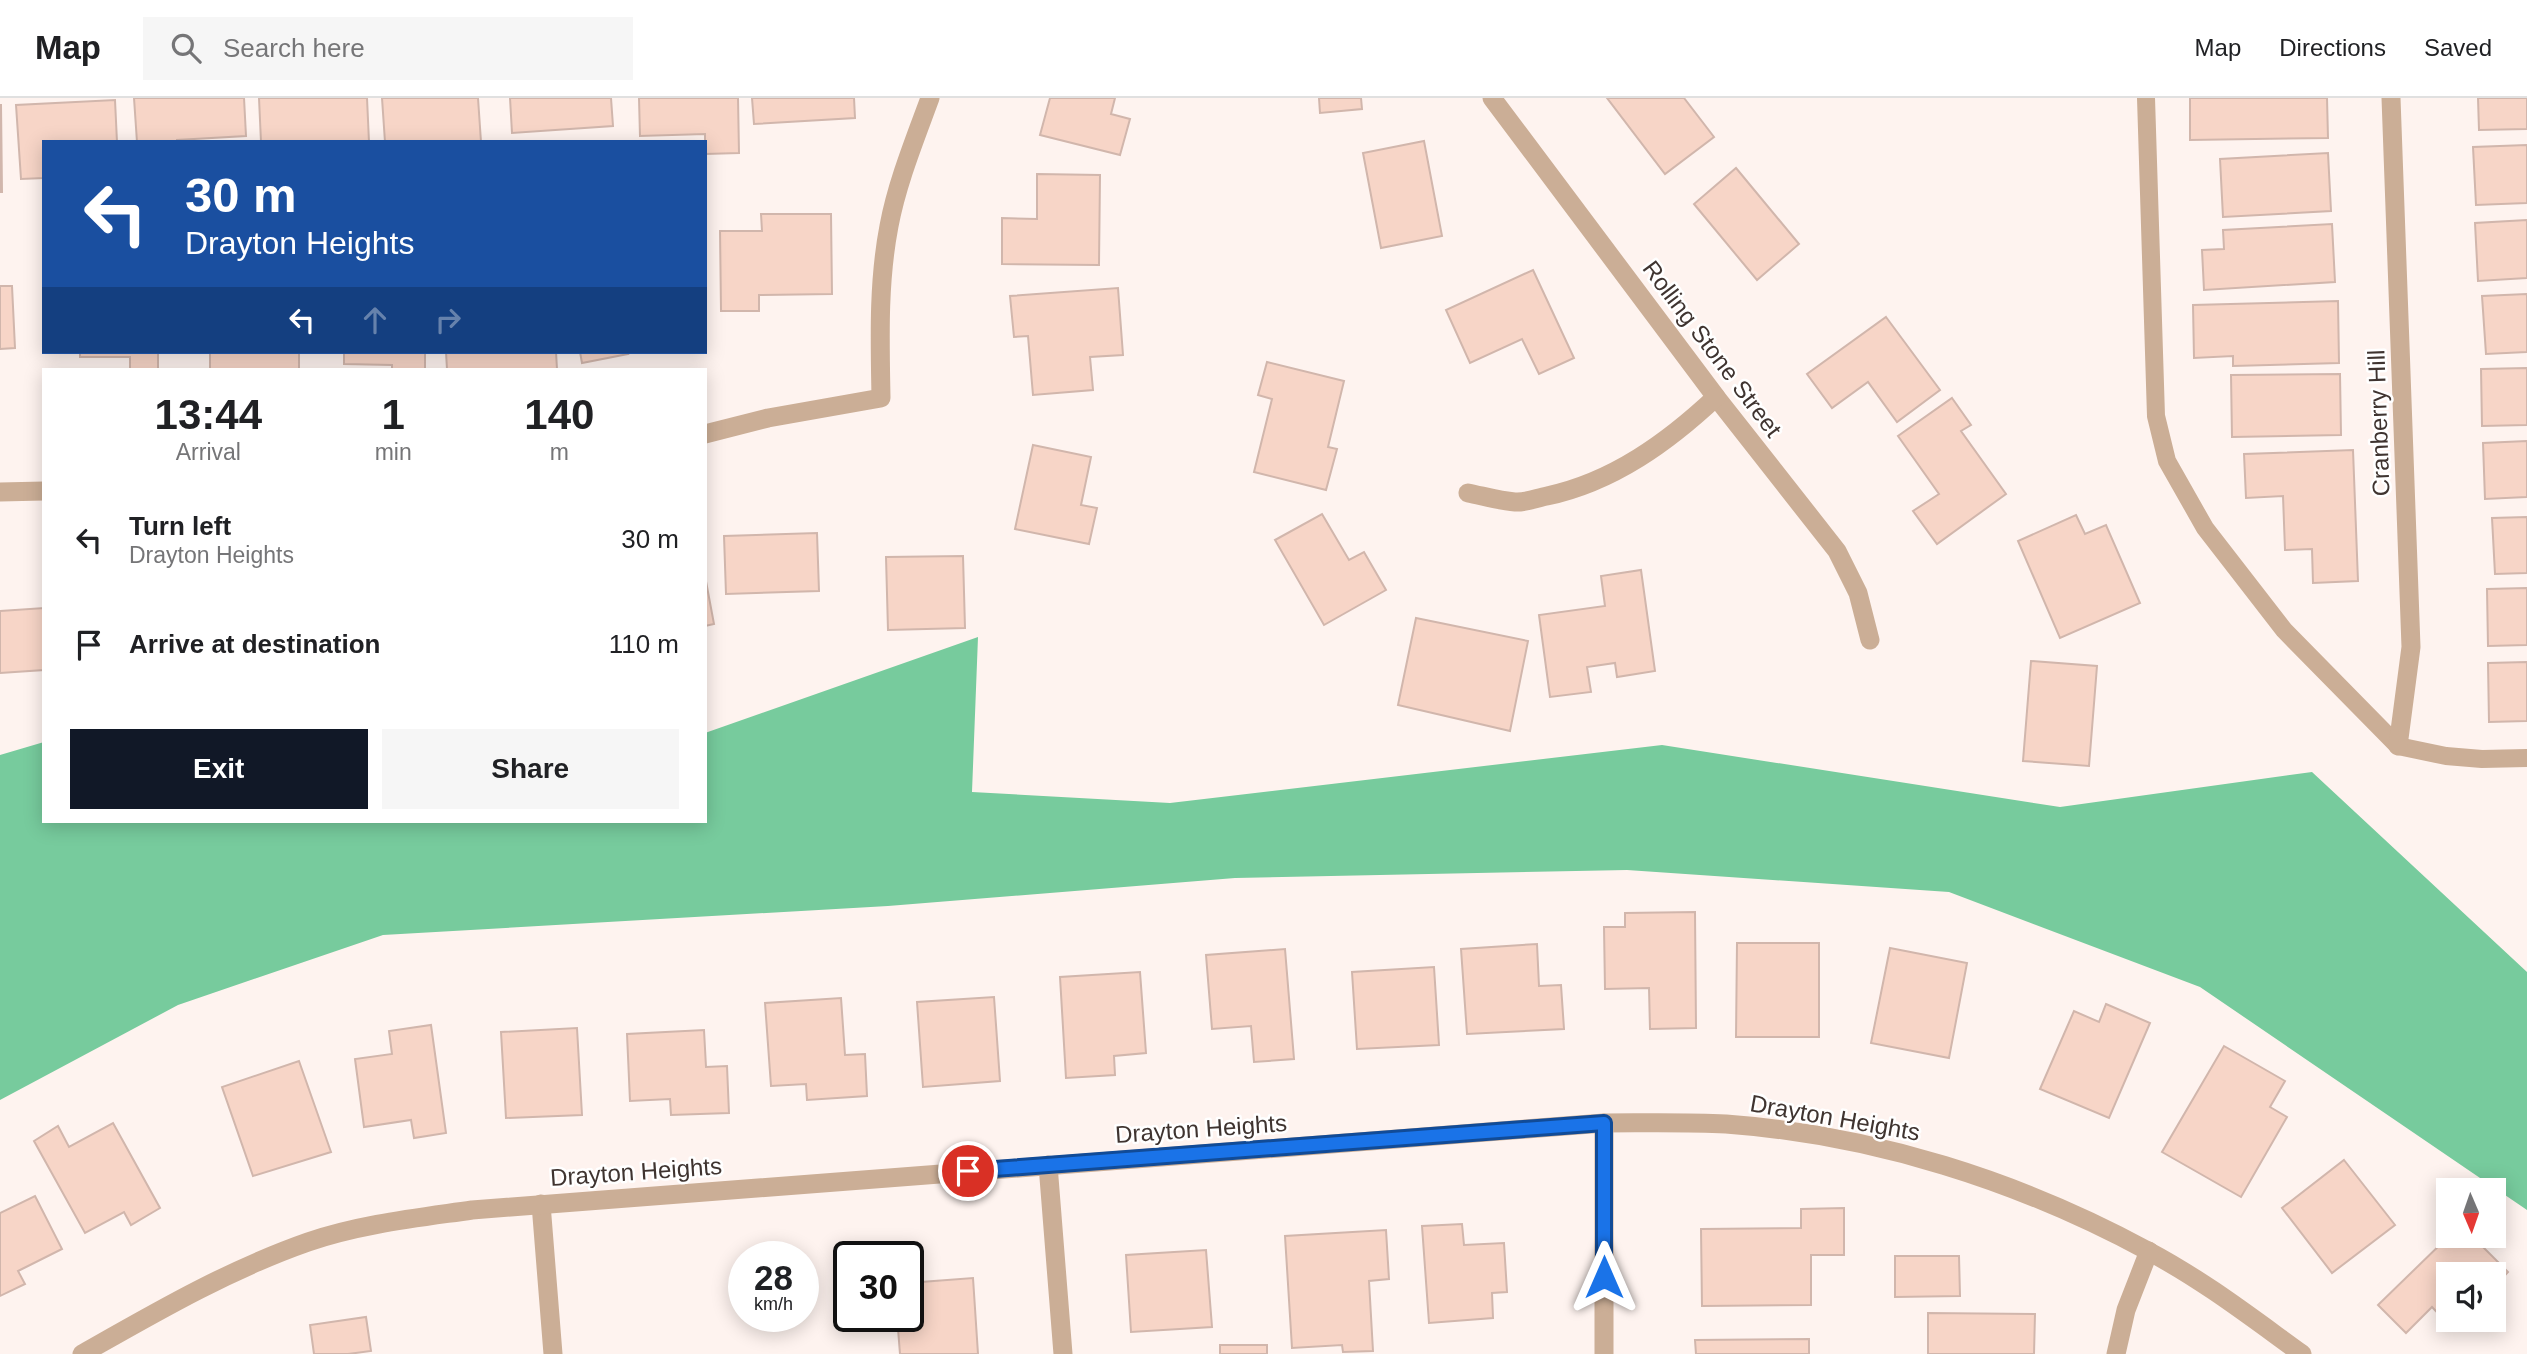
<!DOCTYPE html>
<html lang="en">
<head>
<meta charset="utf-8">
<style>
	:root { --surface:#fff; --page:#f6f6f6; --text:#202124; --muted:#757577; --line:#e0e0e0; --accent:#111827 }
	body { margin:0; font-family:Helvetica,sans-serif; background:var(--page); color:var(--text); height:100vh; display:flex; flex-direction:column; font-size:26px; white-space:nowrap }
	* { box-sizing:border-box; margin:0 }
	p { font-size:23px; color:var(--muted) }
	.icon { flex:none; width:38px; height:38px; fill:none; stroke:currentColor; stroke-width:2; stroke-linecap:round; stroke-linejoin:round }
	.map { position:relative; flex:1; overflow:hidden }
	.details { position:absolute; left:42px; top:270px; width:665px; height:455px; display:flex; flex-direction:column; background:var(--surface); border-radius:0px; box-shadow:0 4px 18px #0003 }
	.details>* { flex:none }
	.hud { position:absolute; left:42px; top:42px; width:665px; height:214px; border-radius:0px; box-shadow:0 4px 18px #0003; background:#1a4fa0; color:#fff; overflow:hidden }
	.needle { width:46px; rotate:178deg }
	.buttons { position:absolute; left:2436px; top:1080px; display:grid; gap:14px }
	.buttons a { display:grid; place-items:center; width:70px; height:70px; border-radius:0px; background:var(--surface); box-shadow:0 4px 18px #0003; font-size:35px }
	.speed { position:absolute; left:728px; top:1143px; display:flex; gap:14px; font-size:35px; font-weight:700; text-align:center }
	.speed>* { display:grid; place-content:center; width:91px; height:91px; border-radius:50%; background:var(--surface); box-shadow:0 4px 18px #0003; line-height:1 }
	.speed small { font-size:18px; font-weight:400 }
	.speed .limit { border:4px solid #111; border-radius:10px; background:#fff; color:#111 }
	.pin { position:absolute; display:grid; place-items:center; width:60px; height:60px; color:#fff; margin:-30px; border:4px solid #fff; border-radius:50%; box-shadow:0 2px 7px #0007 }
	.me { position:absolute; width:77px; margin:-38px; rotate:0deg; stroke-linejoin:round; filter:drop-shadow(0 0 5px #0008) }
	.turn { display:flex; align-items:center; gap:24px; height:147px; padding:0 28px; font-size:32px }
	.turn .icon { width:91px; height:91px; stroke-width:2.5 }
	.turn b { display:block; font-size:49px; line-height:60px }
	.lanes { display:flex; align-items:center; height:66px; padding:0 28px; background:#0003; justify-content:center; gap:35px; direction:ltr }
	.lanes .off { opacity:.35 }
	.eta { display:flex; justify-content:space-evenly; align-items:center; height:119px; text-align:center }
	.eta b { font-size:42px; font-weight:700; line-height:49px }
	.cta { display:flex; gap:14px; margin-top:auto; padding:14px 28px }
	.cta a { flex:1; height:80px; border-radius:0px; background:var(--accent); color:#fff; font-size:28px; font-weight:700; line-height:80px; text-align:center }
	.cta a+a { background:var(--page); color:var(--text) }
	ul { padding:0; list-style:none }
	li { display:flex; align-items:center; gap:21px; height:105px; padding:0 28px }
	li div { flex:1 }
	li b { display:block; font-size:26px }
	li em { font-style:normal }
	header { display:flex; align-items:center; gap:42px; box-sizing:border-box; height:98px; padding:0 35px; background:var(--surface); border-bottom:2px solid var(--line) }
	header strong { font-size:33px }
	nav { display:flex; gap:38px; margin-inline-start:auto; font-size:24px }
	.search { width:490px; height:63px; background:var(--page); display:flex; align-items:center; gap:18px; box-sizing:border-box; padding:0 24px; border-radius:0px; color:var(--muted); font-size:26px }
	.map>svg:first-child { display:block }
</style>
</head>
<body>
<header>
<strong>Map</strong>
<div class="search"><svg class="icon" aria-label="search" viewBox="0 0 24 24"><circle cx="10" cy="10" r="6"/><path d="M15 15l6 6"/></svg>Search here</div>
<nav><a>Map</a><a>Directions</a><a>Saved</a></nav>
</header>
<div class="map">
<svg width="2527" height="1256" viewBox="0 0 2527 1256">
	<rect width="100%" height="100%" fill="#fef3ef"/>
	<!-- forest -->
	<path fill="#77cb9d" d="M978,539L972,694L1170,705L1662,647L2060,709L2312,674L2527,874V1112L2200,889L1949,794L1627,772L1235,780L888,808L383,837L178,907L0,1002V657L44,644V723H705V635Z"/>
	<!-- building -->
	<g fill="#f7d5c7" stroke="#d1b6ac" stroke-width="2">
		<path d="M134,0H244L246,38L177,42V44H137Z"/>
		<path d="M259,0H367L369,44H261Z"/>
		<path d="M382,0H478L481,44H385Z"/>
		<path d="M510,0H611L613,28L512,35Z"/>
		<path d="M639,0H738L739,55L705,56V36L640,38Z"/>
		<path d="M752,0H854L855,20L754,26Z"/>
		<path d="M1050,0H1115L1111,16L1130,21L1120,57L1040,37Z"/>
		<path d="M1319,0H1361L1362,11L1320,15Z"/>
		<path d="M1607,0H1684L1714,39L1665,76Z"/>
		<path d="M2190,0H2327L2328,40L2190,42Z"/>
		<path d="M2478,0H2527V31L2479,32Z"/>
		<path d="M115,2L117,44H44V80L21,81L16,7Z"/>
		<path d="M0,7H1L2,94H0Z"/>
		<path d="M1424,43L1442,138L1381,150L1363,55Z"/>
		<path d="M2527,47V105L2476,107L2473,49Z"/>
		<path d="M2328,55L2331,113L2223,119L2220,61Z"/>
		<path d="M1736,70L1799,146L1757,182L1694,106Z"/>
		<path d="M1037,76L1100,77L1099,167L1002,166V120L1037,121Z"/>
		<path d="M761,116H831L832,196L759,197V213H721L720,133H762Z"/>
		<path d="M2527,122V180L2478,183L2475,125Z"/>
		<path d="M2332,126L2335,184L2204,192L2202,152L2224,151L2223,132Z"/>
		<path d="M1533,172L1574,260L1539,276L1522,241L1470,265L1446,212Z"/>
		<path d="M0,188H12L15,250L0,251Z"/>
		<path d="M1118,190L1123,257L1090,259L1093,292L1033,297L1028,238L1014,239L1010,198Z"/>
		<path d="M2527,196V254L2486,256L2482,198Z"/>
		<path d="M2338,203L2339,265L2233,268V258L2194,260L2193,207Z"/>
		<path d="M1886,219L1940,292L1897,324L1868,284L1832,310L1807,276Z"/>
		<path d="M80,254H158V271H130V259H80Z"/>
		<rect x="210" y="254" width="89" height="17"/>
		<path d="M344,254H425V271H392V267L344,266Z"/>
		<path d="M446,254H556L557,271H447Z"/>
		<path d="M580,254H627L628,256L582,265Z"/>
		<path d="M1267,264L1344,283L1328,349L1337,351L1326,392L1254,374L1272,301L1258,297Z"/>
		<path d="M2527,270V327L2482,328L2481,271Z"/>
		<path d="M2340,276L2341,337L2232,339L2231,277Z"/>
		<path d="M1952,300L1971,327L1961,333L2006,396L1937,446L1913,413L1939,396L1898,338Z"/>
		<path d="M2527,343V399L2485,401L2483,345Z"/>
		<path d="M1033,347L1091,359L1081,407L1097,410L1089,446L1015,431Z"/>
		<path d="M2353,352L2358,483L2313,485L2312,451L2285,452L2283,398L2246,400L2244,356Z"/>
		<path d="M1322,416L1349,462L1364,454L1386,492L1324,527L1275,442Z"/>
		<path d="M2076,417L2085,436L2106,427L2140,505L2060,540L2018,443Z"/>
		<path d="M2527,419V475L2495,476L2492,420Z"/>
		<path d="M817,435L819,493L726,496L724,438Z"/>
		<path d="M963,458L965,530L888,532L886,459Z"/>
		<path d="M1641,472L1655,573L1617,579L1615,565L1587,569L1591,594L1550,599L1539,517L1605,508L1601,478Z"/>
		<path d="M705,478L714,526L705,528Z"/>
		<path d="M2527,490V547L2488,548L2487,491Z"/>
		<path d="M44,510V572L0,575V513Z"/>
		<path d="M1416,520L1528,543L1510,633L1398,607Z"/>
		<path d="M2031,563L2097,568L2089,668L2023,663Z"/>
		<path d="M2527,564V623L2489,624L2488,565Z"/>
		<path d="M1695,814L1696,930L1650,931L1649,890L1605,891L1604,829H1625V815Z"/>
		<path d="M1737,845H1819V939H1736Z"/>
		<path d="M1537,846L1539,888L1561,887L1564,931L1467,936L1461,851Z"/>
		<path d="M1890,850L1967,865L1949,960L1871,945Z"/>
		<path d="M1285,851L1294,961L1254,964L1251,928L1212,931L1206,857Z"/>
		<path d="M1434,869L1439,947L1357,951L1352,874Z"/>
		<path d="M1140,874L1146,955L1114,958L1115,977L1066,980L1060,879Z"/>
		<path d="M994,899L1000,983L923,989L917,904Z"/>
		<path d="M841,900L845,957L865,956L867,998L807,1002L806,986L771,988L765,905Z"/>
		<path d="M2106,906L2150,925L2109,1020L2040,991L2074,913L2099,924Z"/>
		<path d="M431,927L446,1035L414,1040L411,1022L364,1029L355,961L392,956L389,933Z"/>
		<path d="M577,930L582,1017L506,1020L501,934Z"/>
		<path d="M704,932L706,969L727,968L729,1015L671,1017L670,1001L630,1003L627,936Z"/>
		<path d="M2224,948L2285,983L2270,1009L2287,1019L2241,1099L2162,1054Z"/>
		<path d="M299,963L331,1054L253,1078L222,989Z"/>
		<path d="M113,1025L160,1110L131,1127L124,1114L85,1135L34,1043L58,1028L69,1049Z"/>
		<path d="M2344,1062L2395,1127L2332,1175L2282,1110Z"/>
		<path d="M35,1098L62,1151L18,1173L25,1186L0,1198V1115Z"/>
		<path d="M1844,1110V1157H1811V1207L1702,1208L1701,1131L1801,1130V1111Z"/>
		<path d="M1462,1126L1464,1147L1504,1145L1507,1194L1492,1195L1493,1220L1429,1225L1422,1128Z"/>
		<path d="M1386,1132L1389,1181L1369,1183L1373,1253L1343,1254L1342,1247L1292,1250L1285,1138Z"/>
		<path d="M2449,1138H2472L2508,1174L2494,1189V1176H2448V1222H2460L2452,1230L2432,1209L2406,1235L2378,1207Z"/>
		<path d="M1206,1152L1212,1229L1131,1234L1126,1157Z"/>
		<path d="M1895,1158H1959L1960,1198L1895,1199Z"/>
		<path d="M973,1180L978,1256H900L897,1218H908V1185Z"/>
		<path d="M1928,1215L2035,1216L2034,1256H1928Z"/>
		<path d="M366,1219L371,1253L348,1256H314L310,1227Z"/>
		<path d="M1809,1241V1256H1696L1695,1242Z"/>
		<rect x="1220" y="1247" width="47" height="9"/>
	</g>
	<g fill="none" stroke-linecap="round" stroke-linejoin="round">
		<!-- service -->
		<path stroke="#cbae96" stroke-width="18" d="M2146,0L2156,318L2167,363L2205,430L2284,532L2398,648L2446,658L2482,661L2527,660"/>
		<!-- minor -->
		<g stroke="#cbae96" stroke-width="19">
			<path d="M1492,0L1716,299L1837,453L1858,495L1870,542"/>
			<path d="M2391,0L2411,549L2398,648"/>
			<path d="M705,336L768,320L881,300C880,243 878,185 889,128C897,85 915,41 930,0"/>
			<path d="M0,394L44,393"/>
			<path d="M1468,395C1483,398 1500,403 1515,404C1525,405 1537,400 1547,398C1613,384 1668,344 1716,299"/>
			<path d="M1048,1067L1063,1256"/>
			<path d="M541,1106L553,1256"/>
			<path d="M82,1256C156,1214 228,1172 308,1144C361,1126 417,1120 472,1112L1604,1025C1645,1025 1686,1024 1726,1026C1874,1037 2019,1083 2148,1153C2203,1182 2252,1220 2302,1256"/>
			<path d="M1604,1256V1025"/>
			<path d="M2116,1256L2126,1212L2149,1153"/>
		</g>
	</g>
	<g fill="none" stroke-linecap="round" stroke-linejoin="round">
		<!-- route casing -->
		<g stroke="#114b97" stroke-width="18">
			<path id="route" d="M968,1073L1604,1025V1179"/>
		</g>
		<!-- route -->
		<use href="#route" stroke="#1a73e8" stroke-width="12"/>
	</g>
	<g text-anchor="middle" stroke-width="5" stroke-linejoin="round" paint-order="stroke">
		<!-- street labels -->
		<g font-size="24" fill="#3f3430" stroke="#fff">
			<text transform="translate(1712 251) rotate(53)" y="8">Rolling Stone Street</text>
			<text transform="translate(2379 325) rotate(-92)" y="8">Cranberry Hill</text>
			<text transform="translate(1835 1020) rotate(10)" y="8">Drayton Heights</text>
			<text transform="translate(1201 1031) rotate(-4)" y="8">Drayton Heights</text>
			<text transform="translate(636 1074) rotate(-4)" y="8">Drayton Heights</text>
		</g>
	</g>
</svg>
<div class="buttons">
<a><svg class="needle" viewBox="-14 -14 28 28"><path d="M0-13l5 13h-10z" fill="#e53935"/><path d="M0 13l5-13h-10z" fill="#757577"/></svg></a>
<a><svg class="icon" aria-label="sound" viewBox="0 0 24 24"><path d="M4 9h4l5-4v14l-5-4H4zM17 9q2 3 0 6"/></svg></a>
</div>
<div class="speed"><div>28<small>km/h</small></div><div class="limit">30</div></div>
<div class="pin" style="left:968px;top:1073px;background:#d93025"><svg class="icon" aria-label="arrive" viewBox="0 0 24 24"><path d="M6 21V4h12l-3 4 3 4H6"/></svg></div>
<svg class="me" style="left:1604px;top:1179px" viewBox="-20 -20 40 40"><path d="M0-17L14 15 0 8-14 15z" fill="#1a73e8" stroke="#fff" stroke-width="4"/></svg>
<div class="hud">
<div class="turn"><svg class="icon" aria-label="left" viewBox="0 0 24 24"><path d="M17 20v-9H6M10 6l-5 5 5 5"/></svg><div><b>30 m</b>Drayton Heights</div></div>
<div class="lanes"><svg class="icon" aria-label="left" viewBox="0 0 24 24"><path d="M17 20v-9H6M10 6l-5 5 5 5"/></svg><svg class="icon off" aria-label="ahead" viewBox="0 0 24 24"><path d="M12 20V5M6 11l6-6 6 6"/></svg><svg class="icon off" aria-label="right" viewBox="0 0 24 24"><path d="M7 20v-9h11M14 6l5 5-5 5"/></svg></div>
</div>
<section class="details">
<div class="eta">
<div><b>13:44</b><p>Arrival</p></div>
<div><b>1</b><p>min</p></div>
<div><b>140</b><p>m</p></div>
</div>
<ul>
<li><svg class="icon" aria-label="left" viewBox="0 0 24 24"><path d="M17 20v-9H6M10 6l-5 5 5 5"/></svg><div><b>Turn left</b><p>Drayton Heights</p></div><em>30 m</em></li>
<li><svg class="icon" aria-label="arrive" viewBox="0 0 24 24"><path d="M6 21V4h12l-3 4 3 4H6"/></svg><div><b>Arrive at destination</b></div><em>110 m</em></li>
</ul>
<div class="cta"><a>Exit</a><a>Share</a></div>
</section>
</div>
</body>
</html>
